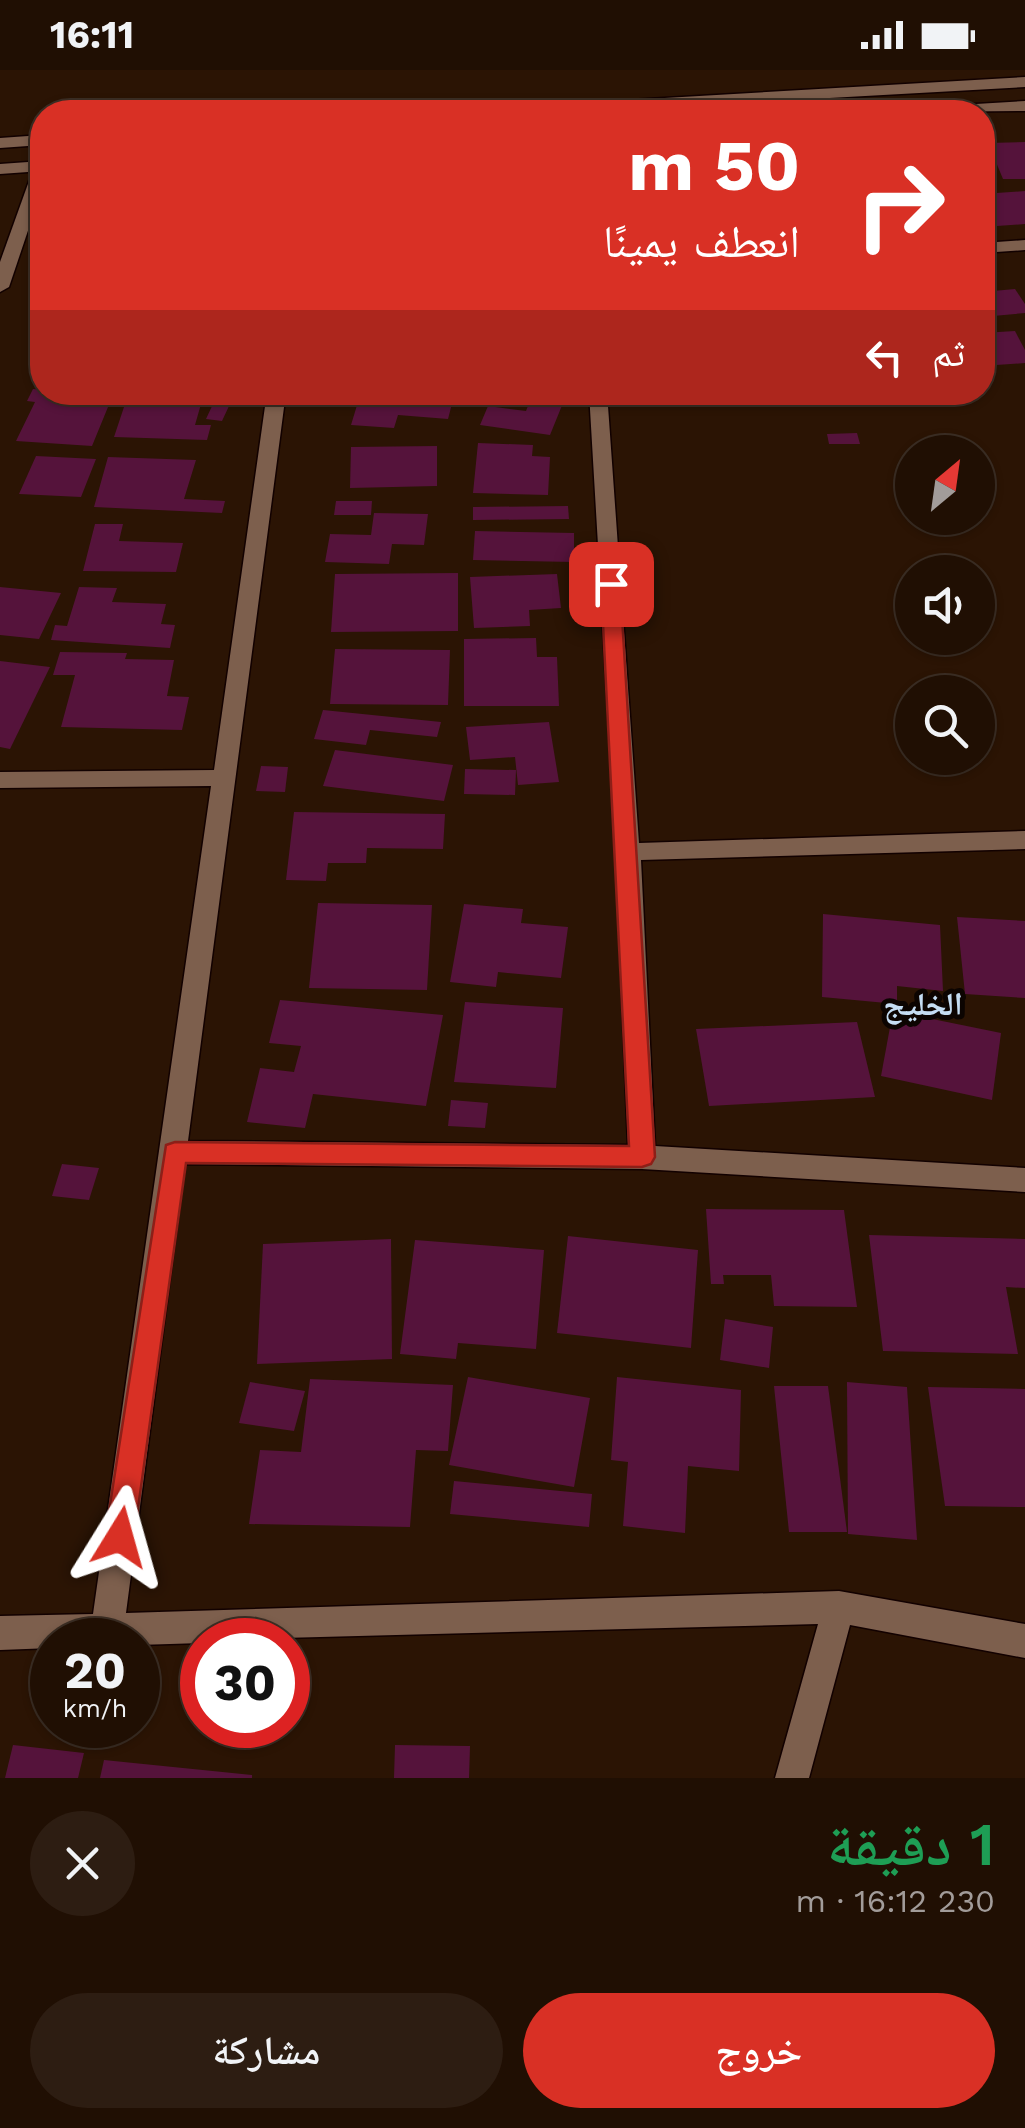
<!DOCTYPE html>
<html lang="ar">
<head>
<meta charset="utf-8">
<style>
	:root { --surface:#200f03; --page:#2d1d12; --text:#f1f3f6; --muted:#a29c9a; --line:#3d2f25; --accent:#d93025 }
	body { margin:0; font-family:"Work Sans","Noto Naskh Arabic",sans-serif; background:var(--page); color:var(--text); direction:rtl; height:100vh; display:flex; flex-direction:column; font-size:38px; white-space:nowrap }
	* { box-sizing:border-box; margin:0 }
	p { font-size:32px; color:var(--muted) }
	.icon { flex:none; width:55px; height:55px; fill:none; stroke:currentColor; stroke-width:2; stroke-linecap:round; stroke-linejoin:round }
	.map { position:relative; height:1708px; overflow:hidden; direction:ltr }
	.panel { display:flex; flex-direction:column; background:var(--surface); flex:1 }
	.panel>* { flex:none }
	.guide { position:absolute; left:30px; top:30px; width:965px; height:305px; border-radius:40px; box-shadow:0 2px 8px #0004,0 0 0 2px var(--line); direction:rtl; background:#d93025; color:#fff; overflow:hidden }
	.needle { width:65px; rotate:29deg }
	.tools { position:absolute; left:895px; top:365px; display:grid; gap:20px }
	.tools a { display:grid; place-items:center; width:100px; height:100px; border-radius:50%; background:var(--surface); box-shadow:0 2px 8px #0004,0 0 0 2px var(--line); font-size:50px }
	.speed { position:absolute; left:30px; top:1548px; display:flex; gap:20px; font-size:50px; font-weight:700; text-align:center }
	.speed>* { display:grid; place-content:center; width:130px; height:130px; border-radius:50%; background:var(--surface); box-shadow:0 2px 8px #0004,0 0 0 2px var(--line); line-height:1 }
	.speed small { font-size:25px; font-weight:400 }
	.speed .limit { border:15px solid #d22; background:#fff; color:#111 }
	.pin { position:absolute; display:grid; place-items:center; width:85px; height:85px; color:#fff; margin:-42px; border-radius:20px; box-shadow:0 5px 15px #0006 }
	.me { position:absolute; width:110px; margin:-55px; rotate:8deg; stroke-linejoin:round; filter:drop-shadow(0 0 8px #0008) }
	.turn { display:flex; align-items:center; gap:35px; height:210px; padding:0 30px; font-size:45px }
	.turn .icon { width:130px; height:130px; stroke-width:2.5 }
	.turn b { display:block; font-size:70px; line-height:85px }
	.then { display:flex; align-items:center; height:95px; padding:0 30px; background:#0003; gap:20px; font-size:38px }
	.round { display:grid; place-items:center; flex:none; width:105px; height:105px; border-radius:52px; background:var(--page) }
	.headline { display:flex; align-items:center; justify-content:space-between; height:170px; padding:0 30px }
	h1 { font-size:60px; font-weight:600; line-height:75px; color:#1e9e55 }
	.primary-button { display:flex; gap:20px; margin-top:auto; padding:20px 30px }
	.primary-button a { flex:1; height:115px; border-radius:60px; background:var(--accent); color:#fff; font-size:40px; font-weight:600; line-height:115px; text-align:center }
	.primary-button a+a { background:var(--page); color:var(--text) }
	.status { display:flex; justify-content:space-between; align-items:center; height:70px; padding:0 50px; background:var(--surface); direction:ltr }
	.status svg { height:28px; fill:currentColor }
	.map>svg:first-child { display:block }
</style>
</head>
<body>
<div class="status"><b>16:11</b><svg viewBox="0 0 49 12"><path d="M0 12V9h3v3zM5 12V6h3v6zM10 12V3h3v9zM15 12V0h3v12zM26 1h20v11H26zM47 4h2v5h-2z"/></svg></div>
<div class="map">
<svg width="1025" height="1708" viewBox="0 0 1025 1708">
	<rect width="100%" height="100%" fill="#2b1404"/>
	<!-- building -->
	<g fill="#55133b">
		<path d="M1025,72V109H1003L988,73Z"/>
		<path d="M982,84L997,115H982Z"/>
		<path d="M1025,121V154L997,156L982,132V124Z"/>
		<path d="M1015,219L1025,234V243L982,247V222Z"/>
		<path d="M1015,261L1025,280V293L982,296V263Z"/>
		<path d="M33,319L77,322L72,335L108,337L92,376L16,371L35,332L27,331Z"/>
		<path d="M361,322H455L448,349L398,345L394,358L351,355Z"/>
		<path d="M481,322H529L526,332L480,326Z"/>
		<path d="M685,322H774L775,326L688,330Z"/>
		<path d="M128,325L203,327L195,355H211L207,370L114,367Z"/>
		<path d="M531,328L563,333L550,365L480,355L488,336L526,341Z"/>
		<path d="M213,334L229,336L222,351L206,349Z"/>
		<path d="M857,363L860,374H829L827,364Z"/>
		<path d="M478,373L533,375L532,386L550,387L548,425L473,423Z"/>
		<path d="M437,376V416L350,418L351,377Z"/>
		<path d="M36,386L96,389L81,427L19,424Z"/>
		<path d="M108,387L196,390L184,429L225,431L222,443L94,437Z"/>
		<path d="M336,431H372L371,445H334Z"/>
		<path d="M568,436L569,449L473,450V437Z"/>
		<path d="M374,443L428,444L424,475L392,474L389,494L325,492L330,464L371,465Z"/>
		<path d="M95,454H123L119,471L183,473L176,502L83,501Z"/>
		<path d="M475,461L574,463V492L473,490Z"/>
		<path d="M458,503V561L331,562L335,504Z"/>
		<path d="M557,504L561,538L529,540L530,556L474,558L470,507Z"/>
		<path d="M0,517L61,523L39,569L0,565Z"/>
		<path d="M79,517L117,518L112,532L166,534L161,554L175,555L170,578L51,570L55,555L67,556Z"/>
		<path d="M536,568L537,587H557L559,636H464V569Z"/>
		<path d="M335,579L450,580L448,635L330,634Z"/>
		<path d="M60,582L127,583L125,589L174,590L167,626L189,627L182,660L61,657L75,605H53Z"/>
		<path d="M0,591L50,597L10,679L0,677Z"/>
		<path d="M323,640L441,652L437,667L370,660L366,675L314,669Z"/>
		<path d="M549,652L559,712L518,715L515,687L470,690L466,657Z"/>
		<path d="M335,680L453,695L444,731L323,716Z"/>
		<path d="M261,696L288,697L285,722L256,721Z"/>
		<path d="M465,699L516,700L515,725L464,724Z"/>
		<path d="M294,742L445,744L443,779L367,778L366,793H328L326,811L286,810Z"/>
		<path d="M318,833L432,835L427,920L309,918Z"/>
		<path d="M464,834L523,839L521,853L568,857L561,908L498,902L496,917L450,912Z"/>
		<path d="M823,844L940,855L943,921L897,916V934L822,927Z"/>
		<path d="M957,847L1025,851V928L965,924Z"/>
		<path d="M280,930L443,945L426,1036L313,1024L305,1058L247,1052L260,998L294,1002L301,976L269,973Z"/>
		<path d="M465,932L563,938L556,1018L454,1012Z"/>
		<path d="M893,941L1001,963L992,1030L881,1006Z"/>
		<path d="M857,952L875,1027L709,1036L696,959Z"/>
		<path d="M451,1030L488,1033L485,1058L448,1056Z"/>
		<path d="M62,1094L99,1098L89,1130L52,1126Z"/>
		<path d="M706,1139L844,1140L857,1237L774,1236L771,1205H723L724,1214H711Z"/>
		<path d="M869,1165L1025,1169V1218L1006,1217L1018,1284L883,1281Z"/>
		<path d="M568,1166L698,1180L691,1278L557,1263Z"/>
		<path d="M391,1169L392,1289L257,1294L263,1174Z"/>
		<path d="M415,1170L544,1180L536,1279L458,1273L456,1289L400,1284Z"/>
		<path d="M725,1249L773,1257L769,1298L720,1290Z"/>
		<path d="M468,1307L590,1328L574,1417L449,1395Z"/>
		<path d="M617,1307L741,1320L739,1401L688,1396L685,1463L623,1456L628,1392L611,1390Z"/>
		<path d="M310,1309L453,1315L448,1381L416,1380L410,1457L249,1454L260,1380L301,1382Z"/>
		<path d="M250,1312L305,1321L294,1361L239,1353Z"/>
		<path d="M847,1312L907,1317L917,1470L848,1464Z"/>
		<path d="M774,1316H828L847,1462H789Z"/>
		<path d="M928,1317L1025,1319V1437L945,1436Z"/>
		<path d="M454,1411L592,1424L589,1457L450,1444Z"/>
		<path d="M13,1675L84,1683L78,1708H5Z"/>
		<path d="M395,1675L470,1676L469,1708H394Z"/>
		<path d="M104,1690L252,1705V1708H100Z"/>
	</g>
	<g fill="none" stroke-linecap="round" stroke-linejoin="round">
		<!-- minor casing -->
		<g stroke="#120100" stroke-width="3">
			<g id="minor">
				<path d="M42,92V119L9,217L0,222V192L34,97Z"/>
				<path d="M1025,170V180L982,183V173Z"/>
				<path d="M267,322H286L188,1071L628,1075L616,782L589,322H607L639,773L1025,761V779L641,790L655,1076L1025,1098V1122L642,1099L185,1094L126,1543L839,1521L1025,1554V1588L850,1555L809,1708H775L818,1554L202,1570V1573L138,1575V1570H52V1578L0,1580V1546L93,1544L211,716L0,718V702L214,700Z"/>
			</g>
		</g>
		<!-- tertiary casing -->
		<g stroke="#120100" stroke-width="3">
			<g id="tertiary">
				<path d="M1025,7V17L581,42H501L509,37Z"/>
				<path d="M1025,31V41L917,42L925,37Z"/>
				<path d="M42,65V75L0,78V68Z"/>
				<path d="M42,91V101L0,104V94Z"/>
			</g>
		</g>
		<!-- minor -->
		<use href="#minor" fill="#7d5f4d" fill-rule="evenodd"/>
		<!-- tertiary -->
		<use href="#tertiary" fill="#7d5f4d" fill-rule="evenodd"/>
	</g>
	<!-- route -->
	<path fill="#d93025" stroke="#8d1f18" stroke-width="2.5" d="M611,508L620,514L655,1087L651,1094L642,1097L186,1093L134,1467L130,1477L120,1481L109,1477L105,1467L166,1075L175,1072L629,1076L601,514Z"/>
	<g text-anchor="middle" stroke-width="10" stroke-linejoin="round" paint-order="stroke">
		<!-- neighbourhood labels -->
		<g font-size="32" font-weight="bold" fill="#c5ddf3" stroke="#0c0401">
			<text x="923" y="945">الخليج</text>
		</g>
	</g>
</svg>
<div class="tools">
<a><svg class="needle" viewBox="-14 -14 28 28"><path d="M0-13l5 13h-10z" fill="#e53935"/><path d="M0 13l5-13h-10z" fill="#a29c9a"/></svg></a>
<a><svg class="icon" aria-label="sound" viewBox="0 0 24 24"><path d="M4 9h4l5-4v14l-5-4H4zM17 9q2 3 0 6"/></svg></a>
<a><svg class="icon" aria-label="search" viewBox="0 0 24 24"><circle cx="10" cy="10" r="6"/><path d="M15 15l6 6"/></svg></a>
</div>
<div class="speed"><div>20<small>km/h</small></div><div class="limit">30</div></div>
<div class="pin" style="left:611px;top:514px;background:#d93025"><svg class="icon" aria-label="arrive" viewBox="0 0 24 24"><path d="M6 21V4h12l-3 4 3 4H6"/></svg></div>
<svg class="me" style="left:120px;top:1467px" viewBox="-20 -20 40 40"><path d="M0-17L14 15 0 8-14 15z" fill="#d93025" stroke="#fff" stroke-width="4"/></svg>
<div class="guide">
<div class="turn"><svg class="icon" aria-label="right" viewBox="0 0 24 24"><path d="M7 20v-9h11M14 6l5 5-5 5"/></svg><div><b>50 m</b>انعطف يمينًا</div></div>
<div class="then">ثم<svg class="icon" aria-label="left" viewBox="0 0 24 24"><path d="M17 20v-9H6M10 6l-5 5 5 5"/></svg></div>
</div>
</div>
<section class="panel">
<div class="headline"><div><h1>1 دقيقة</h1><p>230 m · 16:12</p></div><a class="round"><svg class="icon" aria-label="close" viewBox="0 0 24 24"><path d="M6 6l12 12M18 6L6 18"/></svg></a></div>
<div class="primary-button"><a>خروج</a><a>مشاركة</a></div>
</section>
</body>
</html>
